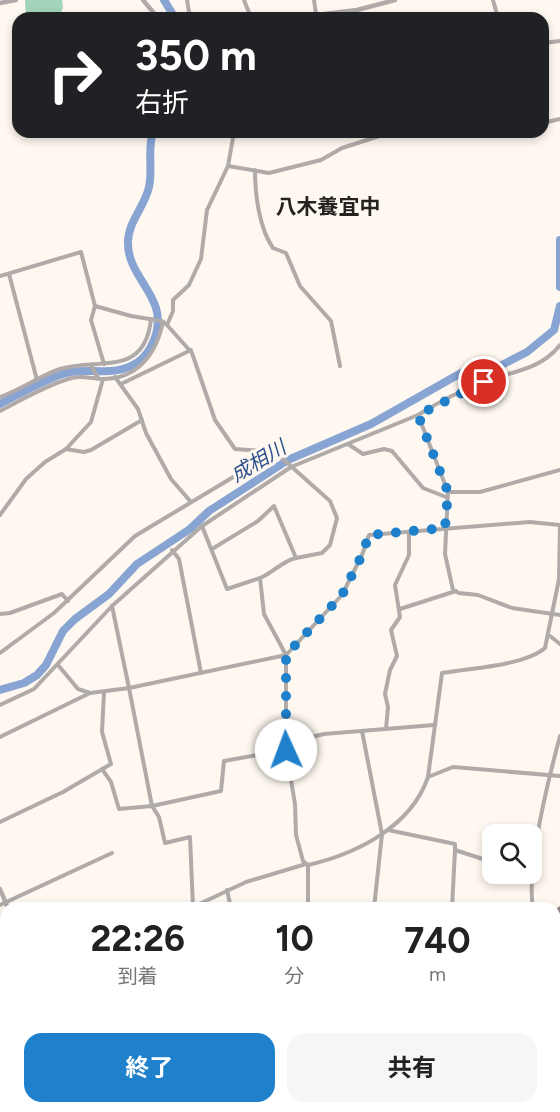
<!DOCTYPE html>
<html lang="ja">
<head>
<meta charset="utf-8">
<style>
	:root { --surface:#fff; --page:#f6f6f6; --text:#222; --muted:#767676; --accent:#1f81cc }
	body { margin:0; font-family:Figtree,"Noto Sans JP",sans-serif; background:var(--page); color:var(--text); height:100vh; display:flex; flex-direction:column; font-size:22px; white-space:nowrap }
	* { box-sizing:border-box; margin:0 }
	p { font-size:20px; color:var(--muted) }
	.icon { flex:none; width:33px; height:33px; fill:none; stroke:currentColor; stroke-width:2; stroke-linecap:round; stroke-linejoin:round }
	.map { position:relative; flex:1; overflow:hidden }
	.details { position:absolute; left:0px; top:902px; width:561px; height:212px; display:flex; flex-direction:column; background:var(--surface); border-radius:18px 18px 0 0; box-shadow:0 3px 9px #0003 }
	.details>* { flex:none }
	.hud { position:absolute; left:12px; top:12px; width:537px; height:126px; border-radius:18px; box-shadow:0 3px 9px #0003; background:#202124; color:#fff; overflow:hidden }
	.fabs { position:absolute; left:482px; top:824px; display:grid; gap:12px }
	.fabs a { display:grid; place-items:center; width:60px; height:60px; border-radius:12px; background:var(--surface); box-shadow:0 3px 9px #0003; font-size:30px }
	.pin { position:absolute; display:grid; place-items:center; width:51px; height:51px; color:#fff; margin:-26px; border:3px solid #fff; border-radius:50%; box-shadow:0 2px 6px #0007 }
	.me { position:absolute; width:66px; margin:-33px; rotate:358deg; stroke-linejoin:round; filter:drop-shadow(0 0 4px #0008) }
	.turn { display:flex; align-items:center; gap:21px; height:126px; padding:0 24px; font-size:27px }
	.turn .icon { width:78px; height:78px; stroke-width:2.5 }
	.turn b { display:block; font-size:42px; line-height:51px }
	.eta { display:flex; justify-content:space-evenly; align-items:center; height:102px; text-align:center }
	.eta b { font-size:36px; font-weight:700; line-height:42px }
	.primary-button { display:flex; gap:12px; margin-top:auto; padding:12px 24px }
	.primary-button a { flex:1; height:69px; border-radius:18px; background:var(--accent); color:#fff; font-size:24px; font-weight:700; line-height:69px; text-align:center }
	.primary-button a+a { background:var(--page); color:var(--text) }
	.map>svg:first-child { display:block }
</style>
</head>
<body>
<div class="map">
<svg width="560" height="1112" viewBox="0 0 560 1112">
	<rect width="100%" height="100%" fill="#fef8f0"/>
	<!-- green -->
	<path fill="#a3d5ba" d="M25,0H62L63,7L59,18H26Z"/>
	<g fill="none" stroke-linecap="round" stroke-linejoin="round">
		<!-- river -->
		<g stroke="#87a4d3" stroke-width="8">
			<path d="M164,0L175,18"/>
			<path d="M560,240V287"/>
			<path d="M0,404C15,396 52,377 66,373C90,367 115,378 138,362C145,357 151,348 154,340C171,297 127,280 128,242C128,222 145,206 149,187C153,169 147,150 153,132"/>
			<path d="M0,690L24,683L37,675L46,665L63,631L75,619L109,594L137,564L190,529L209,511L288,460L371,424L461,373L500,366L527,352L554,330L560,306"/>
		</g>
		<!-- minor -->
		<g stroke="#b0aaa9" stroke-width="4">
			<path d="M187,0L190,18"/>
			<path d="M244,0L251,18"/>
			<path d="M314,0L316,14"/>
			<path d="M493,0L498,18"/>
			<path d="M543,43L560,41"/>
			<path d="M543,123L560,119"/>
			<path d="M498,132H505"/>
			<path d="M228,166L269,173L321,160L342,148L392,132"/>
			<path d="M255,170C255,194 259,228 273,248L286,253L300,286L331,321L340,366"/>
			<path d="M9,274L37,380"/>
			<path d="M0,276L81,252L95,306"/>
			<path d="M167,325L173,311V300L189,285L201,259L207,210L228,166L234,132"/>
			<path d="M104,364L91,320L95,306L131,316L162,321L167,325L192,353L215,420L235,449L275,452L330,501L337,518L330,545L322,553L296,558"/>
			<path d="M91,365L98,378"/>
			<path d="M115,377L138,409L146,433L171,479L191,502"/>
			<path d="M121,384L191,350"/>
			<path d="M0,397C21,390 39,376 60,369C98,357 145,378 151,319"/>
			<path d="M0,411C21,400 45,386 68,379C79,375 89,378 100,379C138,380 156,354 163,322"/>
			<path d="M418,415C439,402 462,390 485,381C514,371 540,370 560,345"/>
			<path d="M348,444L363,454L384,449L392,451L423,488L446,497"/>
			<path d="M66,449L84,452L91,450L142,420"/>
			<path d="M448,492H480L560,470"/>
			<path d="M0,515L26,479L45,462L66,449L91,422L103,379"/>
			<path d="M202,526L227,589L260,578L264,614L286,655V750L295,804L296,835L303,861L308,865V908"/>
			<path d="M212,549L258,521L274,506L296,558C282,561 273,573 260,578"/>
			<path d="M172,550L179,559L201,673"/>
			<path d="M400,609L456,591"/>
			<path d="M0,614L10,613L62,594L68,601"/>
			<path d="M550,636L560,644"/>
			<path d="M0,653L54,613L135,536L275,452"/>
			<path d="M58,665L78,689L90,693"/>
			<path d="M0,705L34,689L112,606L202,526L291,467L418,415L448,492L445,554L453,590L459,593L478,595L512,608L560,615"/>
			<path d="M386,729L388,707L385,694L390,670L397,656L391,630L400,617L395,585L409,555V532"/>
			<path d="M362,731L382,834L374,908"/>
			<path d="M0,737L90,693L129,688L112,606"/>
			<path d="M286,743L324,734L434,725"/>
			<path d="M286,750L224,761L221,791L152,806L129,688L286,655L342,595L362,555L369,535L530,522L560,525"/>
			<path d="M102,769L111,782L119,809L152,806L159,817L165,843L190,837L193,907"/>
			<path d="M428,777L442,673C470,668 524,666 545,648L559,579L560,526"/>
			<path d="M0,822L63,792L111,764L102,732L104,692"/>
			<path d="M388,830L455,844V850L492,862"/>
			<path d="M308,865C356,854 411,827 428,777L453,767L560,776"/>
			<path d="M227,890L231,908"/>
			<path d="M0,905L112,853"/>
			<path d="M193,907L246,882L306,864"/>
			<path d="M452,908L455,850"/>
			<path d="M533,908C526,867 549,777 560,736"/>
			<path d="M555,978L560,979"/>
			<path d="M0,983L6,984"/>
			<path d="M0,1062L6,1061"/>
			<path d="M120,1112V1107"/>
			<path d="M199,1112V1107"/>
			<path d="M449,1112L450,1107"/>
		</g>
		<!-- tertiary -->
		<g stroke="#b0aaa9" stroke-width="4.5">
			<path d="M143,0L158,18"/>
			<path d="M0,3L16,0"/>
			<path d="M292,18L357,10L395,0"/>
			<path d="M0,889L8,908"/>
			<path d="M38,1112L39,1107"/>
		</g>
		<!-- secondary -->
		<g stroke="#8d8483" stroke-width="5">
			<path d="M555,916L560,909"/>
			<path d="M427,1112L431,1107"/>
		</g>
	</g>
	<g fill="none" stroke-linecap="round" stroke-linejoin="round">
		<!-- route -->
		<path stroke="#1f81cc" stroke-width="10" stroke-dasharray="0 18" d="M286,750V655L342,595L362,555L369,535L445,528L448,492L418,415L484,382"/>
	</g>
	<g text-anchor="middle" stroke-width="6" stroke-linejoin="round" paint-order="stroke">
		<!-- water labels -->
		<g font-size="20" font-style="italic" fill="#2f528e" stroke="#fef8f0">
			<text transform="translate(258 461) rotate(-31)" y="7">成相川</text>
		</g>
		<!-- quarter labels -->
		<g font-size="21" font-weight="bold" fill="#25231f" stroke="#fef8f0">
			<text x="328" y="214">八木養宜中</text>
		</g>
	</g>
</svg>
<div class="fabs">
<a><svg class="icon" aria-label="search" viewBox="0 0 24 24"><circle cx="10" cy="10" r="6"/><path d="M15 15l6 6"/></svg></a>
</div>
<div class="pin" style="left:484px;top:382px;background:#d93025"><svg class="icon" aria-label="arrive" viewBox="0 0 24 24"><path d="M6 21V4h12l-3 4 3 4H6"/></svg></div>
<svg class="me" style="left:286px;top:750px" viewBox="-20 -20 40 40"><circle r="19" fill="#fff"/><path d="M0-13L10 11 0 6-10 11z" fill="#1f81cc"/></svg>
<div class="hud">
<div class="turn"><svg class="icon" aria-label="right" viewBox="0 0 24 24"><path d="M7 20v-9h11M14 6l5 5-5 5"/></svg><div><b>350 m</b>右折</div></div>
</div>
<section class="details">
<div class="eta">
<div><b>22:26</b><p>到着</p></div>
<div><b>10</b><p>分</p></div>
<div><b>740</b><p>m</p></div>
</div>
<div class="primary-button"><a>終了</a><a>共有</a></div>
</section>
</div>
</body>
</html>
